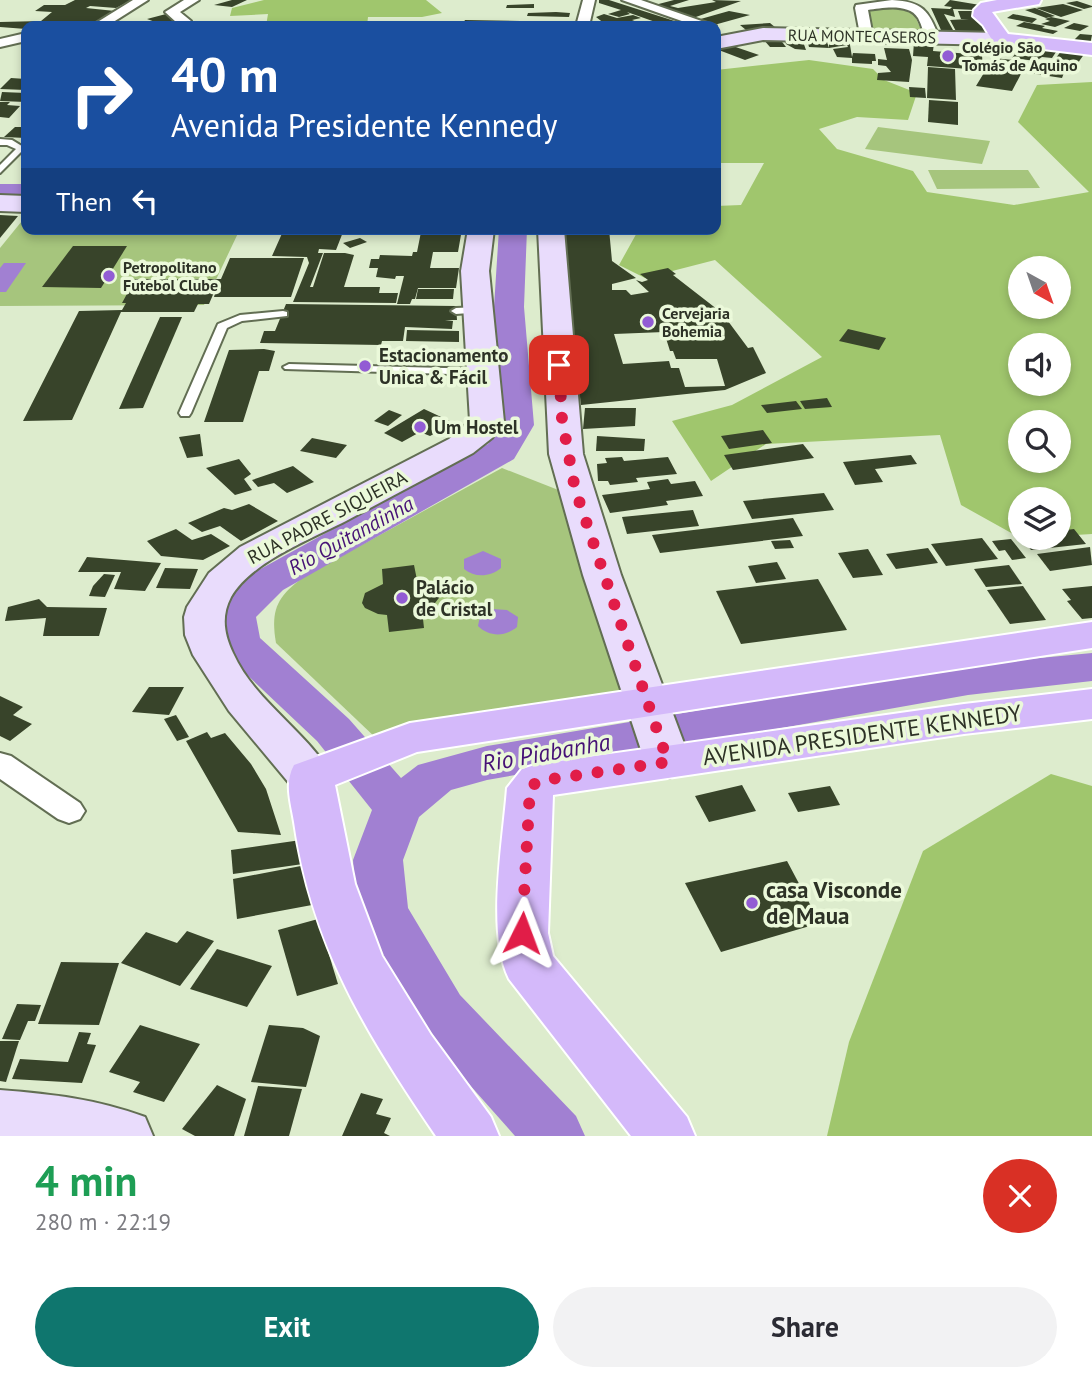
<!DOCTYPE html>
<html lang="en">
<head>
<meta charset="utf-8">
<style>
	:root { --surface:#fff; --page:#f2f2f3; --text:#2b2b33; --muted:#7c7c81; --accent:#0f766e }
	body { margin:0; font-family:"PT Sans",sans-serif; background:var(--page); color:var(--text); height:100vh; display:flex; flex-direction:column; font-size:26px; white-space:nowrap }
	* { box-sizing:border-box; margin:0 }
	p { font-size:23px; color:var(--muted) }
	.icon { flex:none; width:38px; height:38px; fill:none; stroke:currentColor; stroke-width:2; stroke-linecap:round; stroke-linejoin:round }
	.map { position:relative; height:1136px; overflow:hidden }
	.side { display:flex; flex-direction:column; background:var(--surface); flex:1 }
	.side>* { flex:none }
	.guide { position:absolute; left:21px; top:21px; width:700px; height:214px; border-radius:14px; box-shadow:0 4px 10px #0003; background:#1a4fa0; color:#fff; overflow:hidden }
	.needle { width:46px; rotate:140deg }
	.buttons { position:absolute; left:1008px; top:256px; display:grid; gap:14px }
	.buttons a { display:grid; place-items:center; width:63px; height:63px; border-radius:50%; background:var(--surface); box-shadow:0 4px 10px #0003; font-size:35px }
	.pin { position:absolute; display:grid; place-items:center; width:60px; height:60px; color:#fff; margin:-30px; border-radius:14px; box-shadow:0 4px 10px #0006 }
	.me { position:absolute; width:77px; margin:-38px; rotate:3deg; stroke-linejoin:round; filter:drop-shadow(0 0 5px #0008) }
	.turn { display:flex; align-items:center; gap:24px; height:147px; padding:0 35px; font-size:32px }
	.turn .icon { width:91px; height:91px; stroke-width:2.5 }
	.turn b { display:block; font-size:49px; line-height:60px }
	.then { display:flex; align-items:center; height:66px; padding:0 35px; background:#0003; gap:14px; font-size:26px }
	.round { display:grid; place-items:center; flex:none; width:74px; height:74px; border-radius:37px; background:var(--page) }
	.headline { display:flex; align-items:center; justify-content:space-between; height:119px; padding:0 35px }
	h1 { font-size:42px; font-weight:700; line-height:52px; color:#1e9e55 }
	.button { display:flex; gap:14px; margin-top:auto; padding:14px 35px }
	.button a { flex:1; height:80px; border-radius:42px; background:var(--accent); color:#fff; font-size:28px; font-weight:700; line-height:80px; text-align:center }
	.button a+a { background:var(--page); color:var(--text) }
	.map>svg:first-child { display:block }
</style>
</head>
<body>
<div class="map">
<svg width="1092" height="1136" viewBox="0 0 1092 1136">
	<rect width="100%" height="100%" fill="#ddeccd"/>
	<!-- green -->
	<g fill="#a6c57d">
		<path d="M872,7L912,9L922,32L871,31L866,9Z"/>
		<path d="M878,127L990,141L982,164L865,149Z"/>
		<path d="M928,170H1028L1040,188L937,189Z"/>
		<path d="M26,216V229H240L204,305L0,306V248Z"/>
		<path d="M502,468L566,493L626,696L378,740L276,643C270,608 278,596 305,576Z"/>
	</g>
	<!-- forest -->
	<g fill="#a0c66d" fill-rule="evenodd">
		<path d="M264,0H426L442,13L422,17H368L367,26H266L268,14L230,16L232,8Z"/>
		<path d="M809,60L873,69L884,80L917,93L908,120L857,117L819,129L837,149L913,171L927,192L1014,205L1089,192L1018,122L1037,85L1092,82V534L1059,536V499H1020V537H1046L1022,539L961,505L940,435L766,444L711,481L672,421L732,405L822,357L715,260L645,278L619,265L639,229H716V206L741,205L764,163H716V70ZM1020,268H1059V306H1020ZM1020,345H1059V383H1020ZM1020,422H1059V460H1020Z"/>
		<path d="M1051,774L1092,786V1136H827L849,1042L923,851Z"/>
	</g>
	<!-- water -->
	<g fill="#a180d2">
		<path d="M4,263H26L6,292H0V268Z"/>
		<path d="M483,551L501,559V568C490,577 475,578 464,569V559Z"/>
		<path d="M492,609L507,610L518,617L517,627C505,637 489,637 478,626L480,616Z"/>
	</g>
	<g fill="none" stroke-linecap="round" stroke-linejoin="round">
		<!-- river -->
		<g fill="#a180d2" fill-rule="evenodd">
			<rect x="0" y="184" width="26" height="16"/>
			<path d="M499,229H527L524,307L534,425L514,459L283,590L256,617L260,638L349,719L401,778L418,765L487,746L968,665L1092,653V681L968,695L487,780L451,790L419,817L403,860L408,908L460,995L576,1116L585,1136H515L420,1029L356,910L353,860L372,810L317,741L224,653L217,643L214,614L255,572L488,444L500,425L494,307Z"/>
		</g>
	</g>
	<!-- building -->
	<g fill="#38442a" fill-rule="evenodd">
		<path d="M75,0H132L116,8L90,6L86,8L115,11L92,26H26V29L0,27V22L41,21L52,12L35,11L44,5H65Z"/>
		<path d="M232,0H247L232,7L214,5Z"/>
		<path d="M599,0H609L687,25L656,26L661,24L627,12L630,14L619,17L608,14L621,10L599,3Z"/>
		<path d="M674,0H689L670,6L678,8L716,2L712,0L741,1L693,18L651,6Z"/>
		<path d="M950,0L980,5L976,10L953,9L955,17L944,14L953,30H941L931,8L950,9L952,7L944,6Z"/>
		<path d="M1077,1L1092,6V7L1084,9L1066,3Z"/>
		<path d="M534,4V8H506L507,5Z"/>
		<path d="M1063,4L1083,10L1061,17L1036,8Z"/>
		<path d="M1035,8L1055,16L1046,18L1025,10Z"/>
		<path d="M729,11L750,15L714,25L697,20Z"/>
		<path d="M958,11H979L978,20L993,36L958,35L950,20L969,19H961Z"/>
		<path d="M556,12L570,13L569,17L527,16L528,13Z"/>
		<path d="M166,14L177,20L169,22L174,24L166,26L147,19Z"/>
		<path d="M604,14L617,18L633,15L641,18L632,20L647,26H600L605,24L596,17Z"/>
		<path d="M1013,14L1034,18L1037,19L1032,23L1007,18Z"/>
		<path d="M1051,17L1070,21L1055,27L1041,24L1050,21L1045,19Z"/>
		<path d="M465,20L520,21L518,26L462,25Z"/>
		<path d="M1024,22L1045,26L1042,28L1058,31L1053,34L1016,26Z"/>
		<path d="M770,23L776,28L746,30L740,25Z"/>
		<path d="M1074,23L1089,26L1080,31L1064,28Z"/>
		<path d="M1080,34L1092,35L1090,45L1072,42Z"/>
		<path d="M779,38L786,47H770L763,39Z"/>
		<path d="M784,38L802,39L806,50L795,49L786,44Z"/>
		<path d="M829,38L849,39L852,57L853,53L875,54L876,61H872V64L852,63V58L837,57L833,49L848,47L847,45L829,48Z"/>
		<path d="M807,39H826L829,48L809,47Z"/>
		<path d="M914,42L934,43L933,51L982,55L983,70L927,66L928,57L913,56Z"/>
		<path d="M1000,42L1058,49L1052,58L1042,57L1036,61L1012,58L1015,54L998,51L995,49Z"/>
		<path d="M724,43L759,55L745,60L716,49V45Z"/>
		<path d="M884,48L909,49L912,60L909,82L877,80L878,73L891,72L886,66L878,65V59L887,60Z"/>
		<path d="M1062,50L1085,53L1075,67L1052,63Z"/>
		<path d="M993,58L1022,61L1016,72H1022L1012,91L976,86Z"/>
		<path d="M1034,66L1065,70L1062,78L1029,73Z"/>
		<path d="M928,67L955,69L956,100L927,98Z"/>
		<path d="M11,78L26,79V90L0,89Z"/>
		<path d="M909,87L925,88L926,98L910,97Z"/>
		<path d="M2,92L26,93V102L0,101Z"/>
		<path d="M929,100L958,102V125L928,122Z"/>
		<path d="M0,102H10L7,105L20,106L9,118L0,117Z"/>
		<path d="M15,127H26V138L4,137Z"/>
		<path d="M0,215L18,216L0,238Z"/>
		<path d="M284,229H462L458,252H433L430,268H459L456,288H418L415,299H412L410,304H397L404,276H396L395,279L376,277L378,268H369L371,259H379L380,255L412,256L413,252H417L421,232H343L336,250L319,249L318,253H323L310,287H313L324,253H345L354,255L344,287H380L379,293H398L396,303L293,302L309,263L307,257L272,256Z"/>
		<path d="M559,229H609L612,261L636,278L612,284V290H626L631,295L649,292L636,280L642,282L648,280L640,274L668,268L676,274L673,275L722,313L748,348L753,347L766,373L725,390L581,405ZM664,332L670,351H673L676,359H717L725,386L685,387L679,368H671L669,361L623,364L614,334Z"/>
		<path d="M360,238L367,242L350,248L343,243Z"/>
		<path d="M73,246H127L101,288L42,287Z"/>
		<path d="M230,258H304L291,297H214L218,283L209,304H198L194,312H121L72,420L23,421L79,311L122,310L126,303H122L135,279H221Z"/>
		<path d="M418,289H454L453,299H416Z"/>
		<path d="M286,304L456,306L457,320H445L453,321L452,329L405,327L403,341H382L381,345L260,343L264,331H275Z"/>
		<path d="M160,317H182L143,408L119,409Z"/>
		<path d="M848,329L886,338L879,350L839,341Z"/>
		<path d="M407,330L459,331V342L406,341Z"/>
		<path d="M264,349L275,351L269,371H259L243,422H204L229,350Z"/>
		<path d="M827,398L832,407L805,409L800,401Z"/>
		<path d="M796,401L802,409L767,413L761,405Z"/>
		<path d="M585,408H636L635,426L583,429Z"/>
		<path d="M424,409L454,423L430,436L420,432L402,442L384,433Z"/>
		<path d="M389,410L402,415L388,426L374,421Z"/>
		<path d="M763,430L772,443L729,449L721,436Z"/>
		<path d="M200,434L203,456L187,458L179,437Z"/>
		<path d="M597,436L645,439L644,451H596Z"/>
		<path d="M312,438L347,445L336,458L300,451Z"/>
		<path d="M803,444L814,458L733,470L724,455Z"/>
		<path d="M911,455L917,464L875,469L883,482L855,485L843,462Z"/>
		<path d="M622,457L624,461L668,457L677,474L636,478L638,482L610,485L608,481H598L597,464L607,463L605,458Z"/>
		<path d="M239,459L251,474L244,479L252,490L235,495L206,468Z"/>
		<path d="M293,466L314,482L287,493L274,483L258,487L252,480Z"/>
		<path d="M668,479L671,484L695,481L703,496L666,501L668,505L610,513L602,495L650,489L647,482Z"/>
		<path d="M824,493L834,510L752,519L743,501Z"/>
		<path d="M249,504L278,521L241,541L220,526L202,532L188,523L224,508L232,510Z"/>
		<path d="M693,510L699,526L627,534L622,517Z"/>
		<path d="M793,518L803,536L660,553L652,535Z"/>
		<path d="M176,529L192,540L211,534L230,546L203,560L161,556L147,541Z"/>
		<path d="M1074,529L1086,544L1031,550L1021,537H1059V531Z"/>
		<path d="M982,538L998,559L946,566L931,544Z"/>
		<path d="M1011,539L1026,558L1012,560L1005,550L999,551L992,541Z"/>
		<path d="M790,540L794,548L775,549L771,541Z"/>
		<path d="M1090,547L1092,565L1050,571L1037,554Z"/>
		<path d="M928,548L938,563L896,569L886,554Z"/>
		<path d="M868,549L883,575L853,578L838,553Z"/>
		<path d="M87,557L161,563L145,591L114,589L121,572H78Z"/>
		<path d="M777,562L786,579L756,583L748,566Z"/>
		<path d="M414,565L417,580L437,585L442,594L435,603L422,610L424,628L389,632L387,615L378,614L365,608L362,603L365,593L383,584L382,569Z"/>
		<path d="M1009,565L1022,584L986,587L974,569Z"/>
		<path d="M165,568L198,569L190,589L156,588Z"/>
		<path d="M104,574L115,575L105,597L89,596L93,586Z"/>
		<path d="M818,579L847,630L741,644L716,591Z"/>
		<path d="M1023,586L1046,620L1010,624L987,590Z"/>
		<path d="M1092,586V618L1082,619L1067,601L1071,600L1062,589Z"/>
		<path d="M39,599L47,607L107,608L99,636H43L46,618L5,621L8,607Z"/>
		<path d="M149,687H184L169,715L132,712Z"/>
		<path d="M0,696L23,707L13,715L32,724L10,741L0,736Z"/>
		<path d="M176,715L189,737L177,741L164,719Z"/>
		<path d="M207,732L211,738L225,733L251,764L266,789L281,835L238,832L186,741Z"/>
		<path d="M742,785L756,811L709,822L695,796Z"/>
		<path d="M830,786L840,805L798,812L788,793Z"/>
		<path d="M301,840L303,864L233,874L231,850Z"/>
		<path d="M787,861L820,923L721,952L685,883Z"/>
		<path d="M306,865L312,905L237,919L233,879Z"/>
		<path d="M318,919L338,984L297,996L278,930Z"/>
		<path d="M187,931L214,941L180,986L121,963L146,932L177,943Z"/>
		<path d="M217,949L272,966L247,1007L190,989Z"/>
		<path d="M61,962L119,963L99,1025L38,1024Z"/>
		<path d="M17,1004L41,1005L35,1021H28L20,1040L2,1039Z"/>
		<path d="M140,1025L200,1044L164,1102L133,1092L140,1082L109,1072Z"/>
		<path d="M269,1025L303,1028L320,1036L306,1087L251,1082Z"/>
		<path d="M79,1032L91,1033L87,1044L96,1045L82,1083L12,1079L20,1059L68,1062Z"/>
		<path d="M0,1041H19L6,1082L0,1081Z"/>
		<path d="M217,1085L246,1099L234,1136H195L182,1129Z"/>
		<path d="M258,1086L302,1089L289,1136H244Z"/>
		<path d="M361,1093L383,1099L376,1114L391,1118L384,1133L390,1136H342Z"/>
	</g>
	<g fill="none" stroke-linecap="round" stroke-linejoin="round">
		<!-- lane casing -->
		<g stroke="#626e53" stroke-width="4">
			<g id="lane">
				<path d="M0,139L12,140L25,148L0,173V165L16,149L7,145H0Z"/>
				<path d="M478,307L482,308V312L456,314L451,311L456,308Z"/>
				<path d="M283,311L287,312V316L242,321L227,328L191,413L189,416H181L179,413L218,324L240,315Z"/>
				<path d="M289,364L483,369L489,372L483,375L285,369L283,367Z"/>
			</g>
		</g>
		<!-- street casing -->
		<g stroke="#626e53" stroke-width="4">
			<g id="street">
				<path d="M133,0H148L107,26H91Z"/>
				<path d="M184,0H199L180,12L191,21L187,26H174L176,22L165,12Z"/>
				<path d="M583,0H595L589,26H576Z"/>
				<path d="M622,0H641L716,26H696Z"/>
				<path d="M892,0C923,2 928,10 939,37L937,40H927C923,33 922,25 918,18C909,3 882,8 868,10L873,37L871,40H861L855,8L856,5Z"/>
				<path d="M26,33V41L0,47V39Z"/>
				<path d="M0,753L11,756L80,803L85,811L80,819L69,823L58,819L0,779Z"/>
			</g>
		</g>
		<!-- secondary casing -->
		<g stroke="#626e53" stroke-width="4">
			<g id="secondary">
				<path d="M763,28L1001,33L1008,35L1011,39L1008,43L1001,45L763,40L716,49V37Z"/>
				<path d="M0,195L26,196V212L0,211Z"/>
				<path d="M468,229H494L489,271L504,422L492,438L473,453C431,476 388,498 346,521C311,539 251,562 231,597C221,616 224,634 233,653C255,702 307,731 333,777L326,789L310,793L294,789L229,711L193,655L185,635L184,617L187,607L209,573L240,547L449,439L470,421L461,271Z"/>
				<path d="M538,229H564L583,454L621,575L691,762L684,773L668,778L652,773L645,762L583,575L549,454Z"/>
				<path d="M0,1090C51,1094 96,1099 145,1117L153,1136H0Z"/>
			</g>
		</g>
		<!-- primary casing -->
		<g stroke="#fff" stroke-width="4">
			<g id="primary">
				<path d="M997,0H1041L1039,4L992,12L1008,34L1092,43V55L994,43L983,25L973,16L974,10L981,3Z"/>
				<path d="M1092,622V648L417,752L335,785L355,884L382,956L431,1035L491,1117L499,1136H436C367,1034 312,947 294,822C291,803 284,783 294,765L410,723Z"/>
				<path d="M1092,689V719L964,734L553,795L548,933L553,956L687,1117L695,1136H631L509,979C486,933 503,841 507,788L522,769L538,764L964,704Z"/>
			</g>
		</g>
		<!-- lane -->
		<use href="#lane" fill="#fff" fill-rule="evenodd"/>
		<!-- street -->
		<use href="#street" fill="#fff" fill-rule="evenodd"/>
		<!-- secondary -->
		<use href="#secondary" fill="#e9dcfc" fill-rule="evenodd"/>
		<!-- primary -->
		<use href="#primary" fill="#d4b9fa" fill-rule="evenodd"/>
	</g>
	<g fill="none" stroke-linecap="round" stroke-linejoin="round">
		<!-- route -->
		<path stroke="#e11d48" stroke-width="12" stroke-dasharray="0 21.6" d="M522,933L530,788L538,781L668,762L575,489L562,419L559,365"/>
	</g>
	<!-- markers -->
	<g fill="#925cd4" stroke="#ebf9da" stroke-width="2.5">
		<circle cx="948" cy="56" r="7"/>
		<circle cx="109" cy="276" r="7"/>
		<circle cx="648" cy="322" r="7"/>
		<circle cx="365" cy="366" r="7"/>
		<circle cx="420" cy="427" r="7"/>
		<circle cx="402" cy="598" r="7"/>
		<circle cx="752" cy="903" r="7"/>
	</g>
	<g text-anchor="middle" stroke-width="7" stroke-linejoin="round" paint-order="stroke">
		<!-- far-street labels -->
		<g font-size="16" fill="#2d3226" stroke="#ebf9da">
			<text transform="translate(862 36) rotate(1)" y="6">RUA MONTECASEROS</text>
		</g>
		<!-- far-poi labels -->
		<g font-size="16" font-weight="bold" fill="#2d3226" stroke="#ebf9da" text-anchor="start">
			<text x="962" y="53">Colégio São<tspan x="962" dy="18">Tomás de Aquino</tspan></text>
			<text x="123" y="273">Petropolitano<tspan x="123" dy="18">Futebol Clube</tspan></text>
			<text x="662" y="319">Cervejaria<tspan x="662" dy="18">Bohemia</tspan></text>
		</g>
		<!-- poi labels -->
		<g font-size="19" font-weight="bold" fill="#2d3226" stroke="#ebf9da" text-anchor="start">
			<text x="379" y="362">Estacionamento<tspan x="379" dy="22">Unica &amp; Fácil</tspan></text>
			<text x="434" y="434">Um Hostel</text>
			<text x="416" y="594">Palácio<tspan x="416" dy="22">de Cristal</tspan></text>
		</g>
		<!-- street labels -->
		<g font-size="19" fill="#2d3226" stroke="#ebf9da">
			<text transform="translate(327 517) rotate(-28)" y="7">RUA PADRE SIQUEIRA</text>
		</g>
		<!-- water labels -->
		<g font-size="21" font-style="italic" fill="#461276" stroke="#ebf9da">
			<text transform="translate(351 536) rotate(-29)" y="7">Rio Quitandinha</text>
		</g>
		<!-- near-street labels -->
		<g font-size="23" fill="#2d3226" stroke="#ebf9da">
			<text transform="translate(862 735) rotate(-8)" y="8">AVENIDA PRESIDENTE KENNEDY</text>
		</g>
		<!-- near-poi labels -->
		<g font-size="23" font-weight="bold" fill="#2d3226" stroke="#ebf9da" text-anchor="start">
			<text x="766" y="898">casa Visconde<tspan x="766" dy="26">de Maua</tspan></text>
		</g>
		<!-- near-water labels -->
		<g font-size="24" font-style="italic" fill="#461276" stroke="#ebf9da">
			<text transform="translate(546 753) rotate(-10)" y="8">Rio Piabanha</text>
		</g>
	</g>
</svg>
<div class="buttons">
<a><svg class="needle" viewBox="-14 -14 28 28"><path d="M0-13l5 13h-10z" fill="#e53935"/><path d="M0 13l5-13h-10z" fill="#7c7c81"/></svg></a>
<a><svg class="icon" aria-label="sound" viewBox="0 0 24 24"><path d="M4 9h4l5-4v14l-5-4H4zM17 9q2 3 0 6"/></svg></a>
<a><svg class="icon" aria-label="search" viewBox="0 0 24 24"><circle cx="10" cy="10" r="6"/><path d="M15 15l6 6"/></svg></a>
<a><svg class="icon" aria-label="layers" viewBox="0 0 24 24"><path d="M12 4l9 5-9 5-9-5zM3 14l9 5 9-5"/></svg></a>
</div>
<div class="pin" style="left:559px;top:365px;background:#d93025"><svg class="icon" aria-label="arrive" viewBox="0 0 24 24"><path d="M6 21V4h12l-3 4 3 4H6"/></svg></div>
<svg class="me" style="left:522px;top:933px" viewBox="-20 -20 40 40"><path d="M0-17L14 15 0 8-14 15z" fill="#e11d48" stroke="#fff" stroke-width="4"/></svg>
<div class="guide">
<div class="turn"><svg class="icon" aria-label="right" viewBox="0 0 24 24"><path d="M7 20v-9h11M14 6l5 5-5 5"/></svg><div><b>40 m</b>Avenida Presidente Kennedy</div></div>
<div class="then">Then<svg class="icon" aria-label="left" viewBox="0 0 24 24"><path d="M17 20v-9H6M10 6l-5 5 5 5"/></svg></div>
</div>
</div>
<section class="side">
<div class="headline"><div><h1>4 min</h1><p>280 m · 22:19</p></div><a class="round" style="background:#d93025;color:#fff"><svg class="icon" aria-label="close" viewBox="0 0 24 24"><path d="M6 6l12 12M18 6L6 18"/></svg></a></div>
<div class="button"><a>Exit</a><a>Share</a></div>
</section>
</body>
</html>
